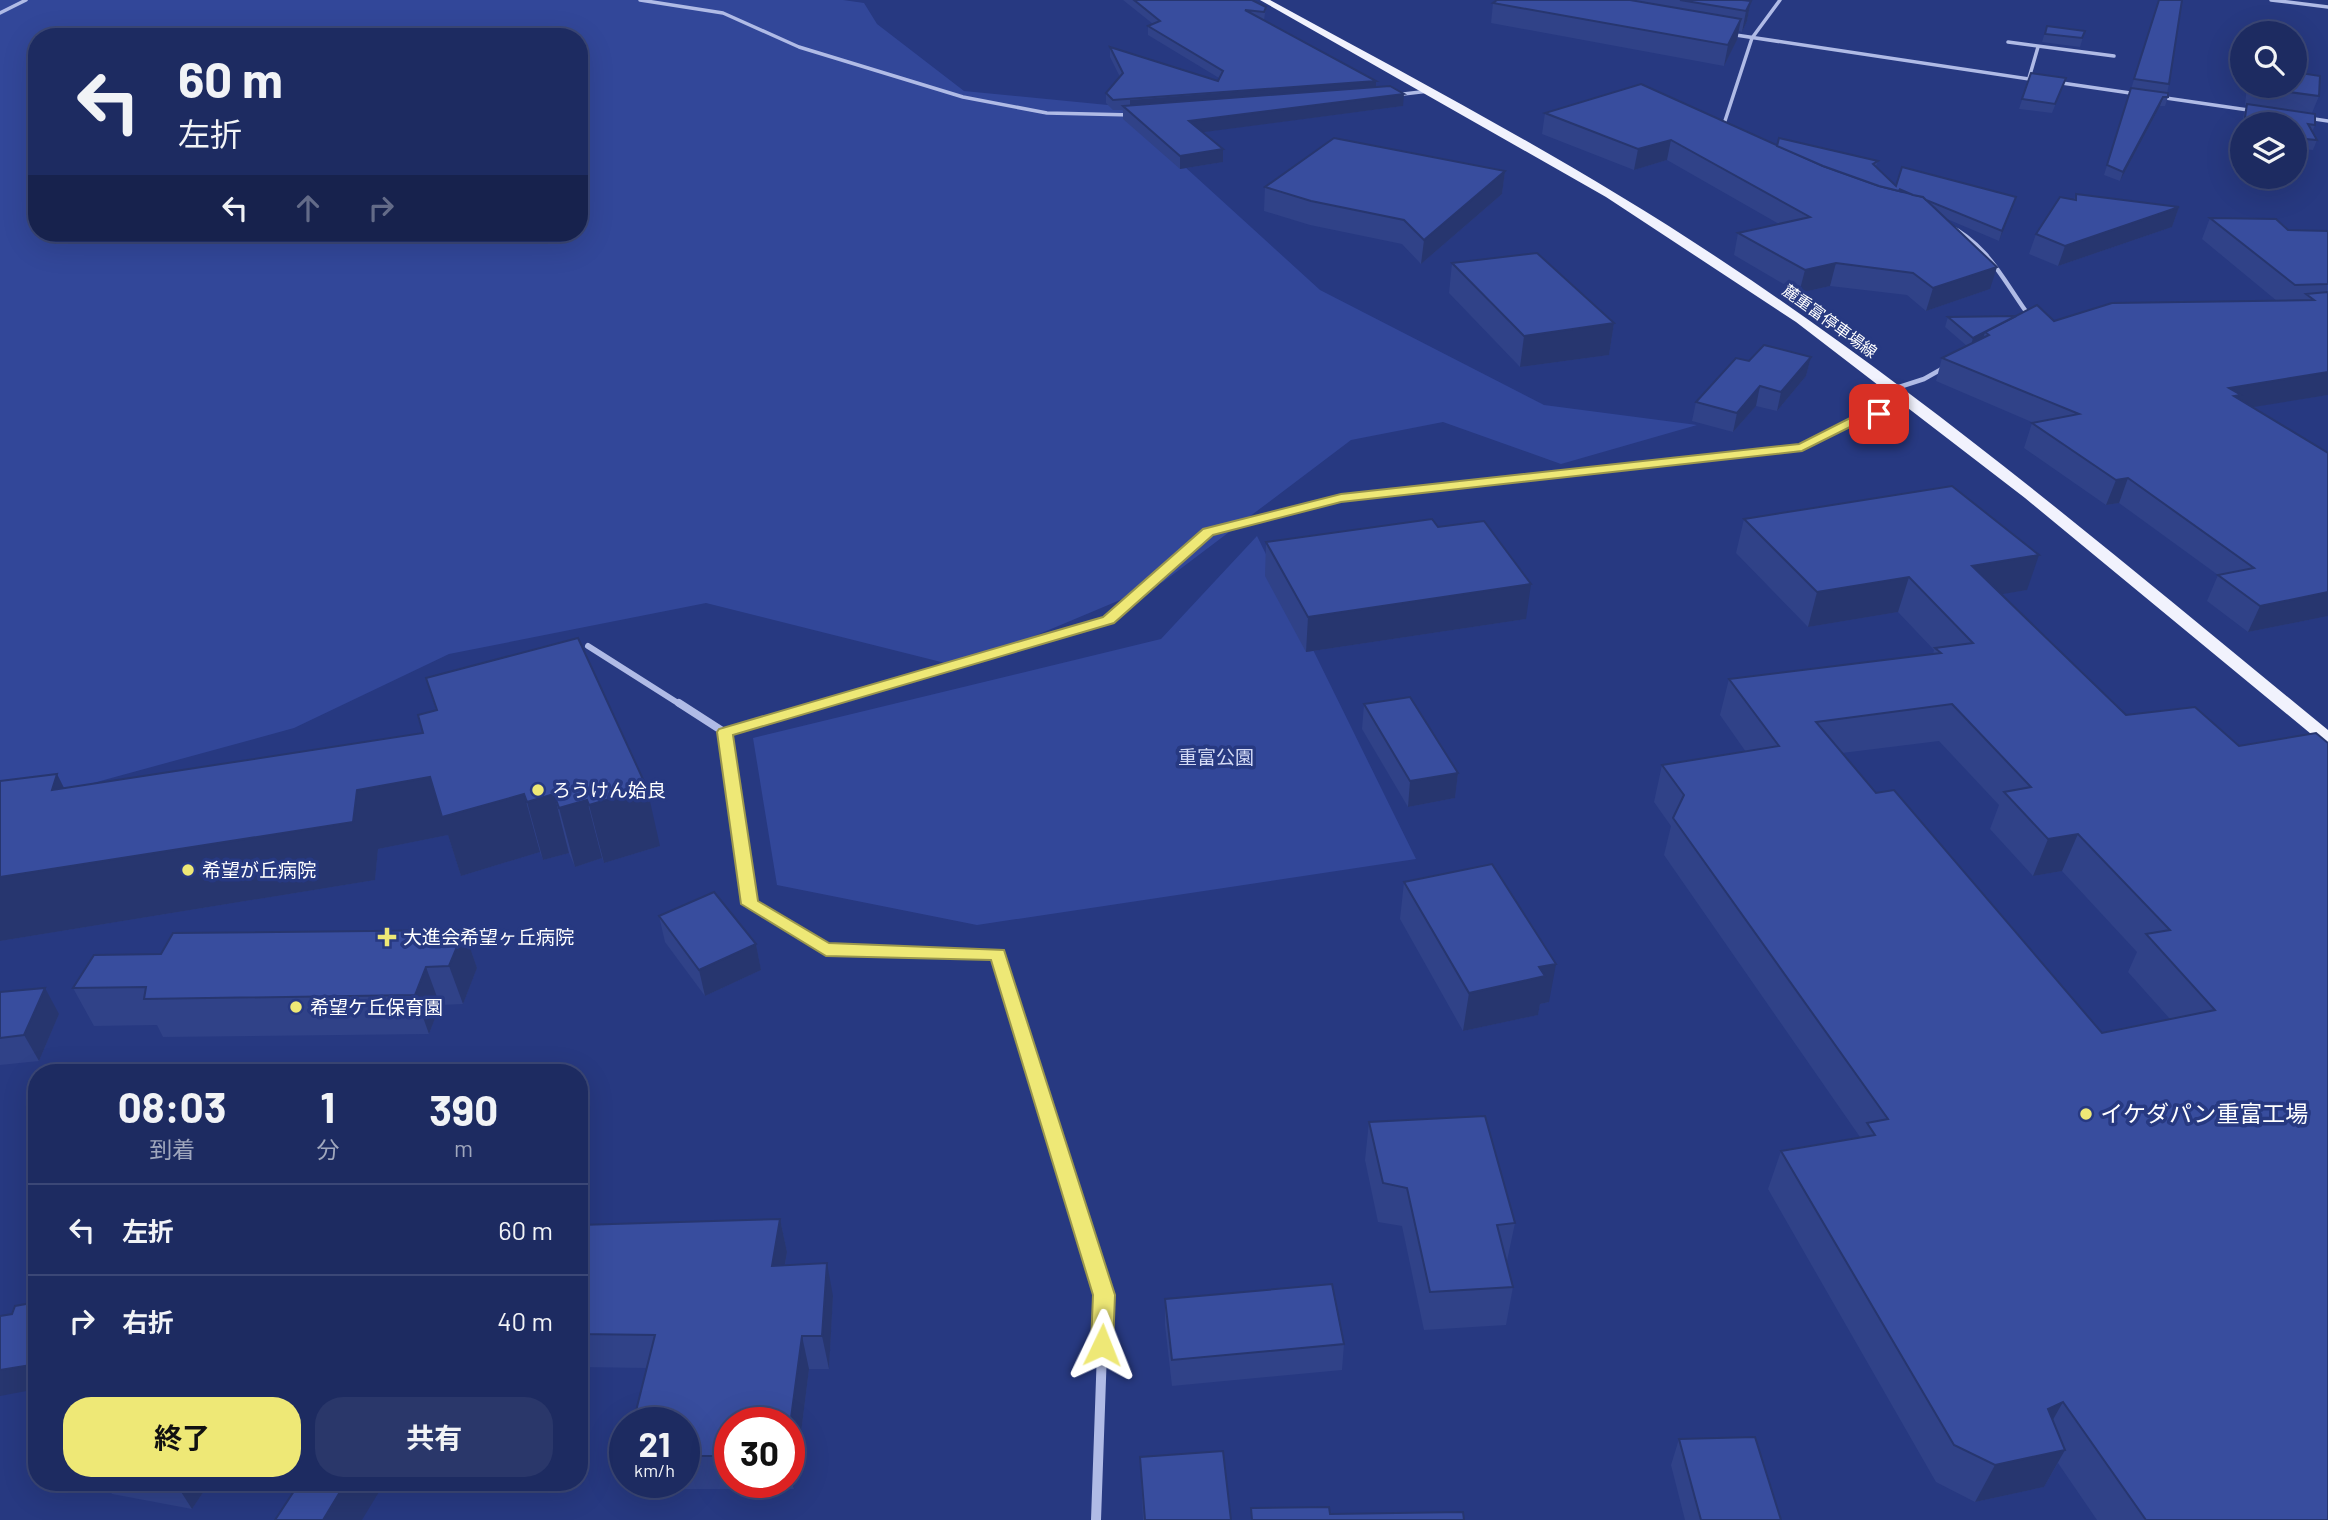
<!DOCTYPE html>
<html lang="ja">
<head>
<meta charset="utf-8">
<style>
	:root { --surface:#1d2b61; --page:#2a376a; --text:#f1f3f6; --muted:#a0a7bd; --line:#3b4776; --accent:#eee876 }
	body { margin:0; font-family:Barlow,"Noto Sans JP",sans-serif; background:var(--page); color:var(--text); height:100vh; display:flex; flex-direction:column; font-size:26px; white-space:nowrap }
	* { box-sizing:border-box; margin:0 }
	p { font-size:23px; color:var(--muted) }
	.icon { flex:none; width:38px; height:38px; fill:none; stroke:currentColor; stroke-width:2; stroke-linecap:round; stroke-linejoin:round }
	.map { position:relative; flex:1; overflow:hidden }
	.details { position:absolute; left:28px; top:1064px; width:560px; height:427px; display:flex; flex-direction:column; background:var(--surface); border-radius:28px; box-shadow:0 7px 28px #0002,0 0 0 2px var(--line) }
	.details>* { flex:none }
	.guide { position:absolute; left:28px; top:28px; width:560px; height:214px; border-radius:28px; box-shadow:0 7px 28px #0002,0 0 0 2px var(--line); background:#1d2b61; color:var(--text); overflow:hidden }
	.tools { position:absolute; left:2230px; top:21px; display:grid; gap:14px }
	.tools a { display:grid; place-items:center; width:77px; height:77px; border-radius:50%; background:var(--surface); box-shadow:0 7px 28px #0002,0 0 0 2px var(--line); font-size:35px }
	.speed { position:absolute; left:609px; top:1407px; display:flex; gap:14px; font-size:35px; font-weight:700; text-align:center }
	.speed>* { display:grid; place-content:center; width:91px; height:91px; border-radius:50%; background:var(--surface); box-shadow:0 7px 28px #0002,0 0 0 2px var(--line); line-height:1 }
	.speed small { font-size:18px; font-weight:400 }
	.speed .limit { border:10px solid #d22; background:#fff; color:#111 }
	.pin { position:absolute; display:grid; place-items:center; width:60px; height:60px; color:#fff; margin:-30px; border-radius:14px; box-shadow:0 4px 10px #0006 }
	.me { position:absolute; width:77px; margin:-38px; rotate:2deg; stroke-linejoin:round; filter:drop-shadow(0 0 5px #0008) }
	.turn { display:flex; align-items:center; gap:24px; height:147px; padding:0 35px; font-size:32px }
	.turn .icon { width:91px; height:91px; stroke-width:2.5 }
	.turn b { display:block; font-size:49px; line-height:60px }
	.lanes { display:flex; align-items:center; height:66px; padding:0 35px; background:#0003; justify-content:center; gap:35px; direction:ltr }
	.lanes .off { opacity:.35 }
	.eta { display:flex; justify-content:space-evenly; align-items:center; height:119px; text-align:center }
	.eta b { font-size:42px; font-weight:700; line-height:49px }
	.primary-button { display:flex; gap:14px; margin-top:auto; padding:14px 35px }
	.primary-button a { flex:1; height:80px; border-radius:28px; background:var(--accent); color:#111; font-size:28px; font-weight:700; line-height:80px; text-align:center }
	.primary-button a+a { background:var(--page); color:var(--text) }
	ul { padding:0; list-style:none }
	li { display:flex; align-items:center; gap:21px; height:91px; padding:0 35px; border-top:2px solid var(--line) }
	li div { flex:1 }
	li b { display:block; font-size:26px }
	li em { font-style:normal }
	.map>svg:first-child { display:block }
</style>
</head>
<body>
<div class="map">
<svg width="2328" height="1520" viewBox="0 0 2328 1520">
	<rect width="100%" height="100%" fill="#273981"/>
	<!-- green -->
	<g fill="#324799" fill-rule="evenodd">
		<path d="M0,0H843L864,3L877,24L964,91L1118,106L1320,290L1544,405L1697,425L1561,464L1443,422L1351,440L1163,582L961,667L706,603L449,654L294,728L20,803L0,802ZM37,37H579V233H37Z"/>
		<path d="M1257,536L1416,859L977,925L777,885L753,738L1161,639Z"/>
	</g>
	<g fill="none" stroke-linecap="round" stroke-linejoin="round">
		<!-- street-far4 -->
		<g stroke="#b0bbe6" stroke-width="3.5">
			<path d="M640,0L723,13L799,47L963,97L1047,113L1132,115"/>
			<path d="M2271,0L2328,7"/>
			<path d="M0,13L26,0"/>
			<path d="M1729,34L2036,80"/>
			<path d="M2008,42L2114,56"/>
			<path d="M2029,78L2038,47"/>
			<path d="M2055,82L2137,94"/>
			<path d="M1395,95L1429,91"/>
			<path d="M2159,97L2255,111"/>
			<path d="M2308,118L2328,121"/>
			<path d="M1722,130L1752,38L1780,0"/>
		</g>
		<!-- street-far3 -->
		<g stroke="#b0bbe6" stroke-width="4.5">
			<path d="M1947,225C1988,244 2004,282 2030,317"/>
			<path d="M1893,389L1924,379L1947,366"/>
			<path d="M1869,416L1915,405"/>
		</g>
		<!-- street-far2 -->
		<g stroke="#b0bbe6" stroke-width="6">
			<path d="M588,646L681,705"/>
			<path d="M816,705L1109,620L1208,532L1341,498L1802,447L1860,418L1876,414"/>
		</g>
		<!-- street-far1 -->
		<g stroke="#b0bbe6" stroke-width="8">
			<path d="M679,703L724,732L749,904L826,949L998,954L1033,1067"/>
			<path d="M724,732L822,703"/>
		</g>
		<!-- street -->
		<path stroke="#b0bbe6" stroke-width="10" d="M1033,1066L1104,1295L1096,1520"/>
		<!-- primary -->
		<path fill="#f1f2fd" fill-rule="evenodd" d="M1260,0H1270C1424,84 1579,165 1724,262C1937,403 2131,569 2328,730V744L2322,743L2025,498L1796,322L1606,197Z"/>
	</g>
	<!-- wall -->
	<g fill="#304288" fill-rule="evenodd">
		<path d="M1123,0H1252L1266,7L1264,20L1376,81V88L1403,106L1202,132L1223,162L1180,169L1123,119V110H1113L1106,103V93L1120,77L1110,57V47L1218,81L1219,78L1148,35V26L1153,24Z"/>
		<path d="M1497,0H1751L1747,21L1742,32L1739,31L1737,40L1724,66L1491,23L1493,3Z"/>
		<path d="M2159,0L2169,84L2167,93L2168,97L2165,106H2160L2120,181L2104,175Z"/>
		<path d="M2047,26L2085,31L2080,47L2042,42Z"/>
		<path d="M2031,73L2066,78L2052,113L2019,109Z"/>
		<path d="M2247,86H2294L2319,96L2312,113L2315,125L2312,132L2317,140L2313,150L2294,148V124H2242L2244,113L2247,105H2245Z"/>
		<path d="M1545,113L1878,161L1876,166L1896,186L2013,206L1999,241L1947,219L1990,289L1926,311L1907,295L1830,286L1799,293L1734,255L1738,233L1779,224L1667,160L1634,170L1542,134Z"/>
		<path d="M1505,171L1502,194L1421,264L1402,244L1310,225L1264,211L1265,187Z"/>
		<path d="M2076,194L2179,207L2172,227L2058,266L2029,254L2036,234L2074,200Z"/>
		<path d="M2210,218L2288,230L2328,231V395L2251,407L2328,453V616L2248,632L2207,601L2218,575L2119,503L2106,505L2024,448L2032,423H2034L1936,381L1942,358L1967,346L1945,327L1948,317L2054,321L2277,301L2202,239Z"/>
		<path d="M1452,263L1614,323L1609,355L1520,367L1449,293Z"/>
		<path d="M1811,357L1806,376L1777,411L1756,406L1733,432L1692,421L1696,402L1749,361Z"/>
		<path d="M1744,519L2027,590L2001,594L2126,715L2195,707L2328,1520H2097L2058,1463L2044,1487L1975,1502L1936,1482L1768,1189L1781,1151L1860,1137L1664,855L1671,826L1654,802L1662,765L1746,752L1720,715L1729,679L1933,654L1934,650L1898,612L1808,627L1736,553ZM1939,741L1999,805L1990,829L2033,876L2062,871L2137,952L2128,972L2170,1019L2102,1033L1876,793L1842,753Z"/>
		<path d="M1438,527L1526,619L1306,652L1265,576L1266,542Z"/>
		<path d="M426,678L660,846L604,863L602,858L575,867L569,853L543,860L540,852L461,876L448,835L378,849L375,880L0,941V781L57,774L64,788L423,733L436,710Z"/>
		<path d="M1364,704L1458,773L1455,798L1408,807L1362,729Z"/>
		<path d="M1404,882L1549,1002L1540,1004L1538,1015L1463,1031L1400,919Z"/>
		<path d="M659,916L756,944L761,970L705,996L665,942Z"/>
		<path d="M464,930L477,968L463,1004L440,1005L429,1034L163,1037L157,1025L94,1026L73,988L161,954Z"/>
		<path d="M0,992L59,1014L39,1061L0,1065Z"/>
		<path d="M1369,1122L1515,1223L1507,1261L1513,1287L1506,1325L1424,1330L1402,1226L1378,1222L1365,1160Z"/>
		<path d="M780,1219L787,1252L785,1265L833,1296L829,1369H809L794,1489H636L634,1482H684V1423L647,1368L579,1367V1225ZM730,1423H789V1482H730Z"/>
		<path d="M1165,1299L1344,1344L1342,1370L1172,1386L1165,1325Z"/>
		<path d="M1679,1439L1781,1520H1685L1671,1465Z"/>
		<path d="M1140,1457L1231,1520H1143Z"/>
		<path d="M104,1482H210L192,1509L112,1494Z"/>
	</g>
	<!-- shaded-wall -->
	<g fill="#27366f">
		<path d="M1740,0H1751L1747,21L1742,32L1746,11Z"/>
		<path d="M1741,19L1737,40L1724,66L1728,45Z"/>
		<path d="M1376,81V91L1130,110V100Z"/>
		<path d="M1404,94L1403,106L1189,134V121Z"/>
		<path d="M2163,97L2160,106L2120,181L2123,172Z"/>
		<path d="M1671,140L1667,160L1634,170L1638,149Z"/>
		<path d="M1223,149V162L1180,169V156Z"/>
		<path d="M1505,171L1502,194L1421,264L1424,240Z"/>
		<path d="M2016,197L2013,206L1999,241L2002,231Z"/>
		<path d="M2179,207L2172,227L2058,266L2065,246Z"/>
		<path d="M1836,263L1830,286L1799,293L1805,270Z"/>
		<path d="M1997,267L1990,289L1926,311L1933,288Z"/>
		<path d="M2016,316L1985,332L1982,343L1970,349L1973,338Z"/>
		<path d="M1614,323L1609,355L1520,367L1524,336Z"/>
		<path d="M1811,357L1806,376L1777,411L1781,392Z"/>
		<path d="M2328,372V395L2235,410L2229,388Z"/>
		<path d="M1760,386L1756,406L1733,432L1737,413Z"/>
		<path d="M2128,478L2119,503L2106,505L2116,480Z"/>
		<path d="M2039,555L2027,590L1961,601L1972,566Z"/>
		<path d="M1909,577L1898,612L1808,627L1817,592Z"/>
		<path d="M1531,584L1526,619L1306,652L1308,617Z"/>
		<path d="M2328,592V616L2248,632L2260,606Z"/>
		<path d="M1458,773L1455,798L1408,807L1410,781Z"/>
		<path d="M57,774L86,832L52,790Z"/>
		<path d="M430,777L524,794L540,852L461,876L448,835L378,849L375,880L0,941V877L357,790Z"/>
		<path d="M647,788L660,846L604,863L589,805Z"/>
		<path d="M554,794L569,853L543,860L527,802Z"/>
		<path d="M587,800L602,858L575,867L559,808Z"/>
		<path d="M2078,834L2062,871L2033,876L2048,839Z"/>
		<path d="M464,930L477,968L463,1004L449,966Z"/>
		<path d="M756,944L761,970L705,996L699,970Z"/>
		<path d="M1556,964L1549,1002L1540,1004L1538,1015L1463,1031L1469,993L1539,967Z"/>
		<path d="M426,967L440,1005L429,1034L415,995Z"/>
		<path d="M45,988L59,1014L39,1061L24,1035Z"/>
		<path d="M780,1219L787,1252L779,1299L772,1266Z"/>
		<path d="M827,1263L833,1296L829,1369L822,1336Z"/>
		<path d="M802,1336L809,1369L794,1489L789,1470V1433Z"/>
		<path d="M37,1364V1389L0,1396V1370Z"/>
		<path d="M2063,1402L2042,1439L2048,1409Z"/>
		<path d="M2065,1450L2044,1487L1975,1502L1995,1465Z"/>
		<path d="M177,1482H210L192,1509L176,1484Z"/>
		<path d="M346,1482H385L362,1520H323Z"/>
	</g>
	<!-- building -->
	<g fill="#384d9e" stroke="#27366f" stroke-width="2" fill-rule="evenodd">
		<path d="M1134,0H1252L1266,7L1264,12L1245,10L1376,81L1113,100L1106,93L1123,73L1110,47L1218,81L1223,71L1148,26L1160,21Z"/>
		<path d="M1497,0H1630L1741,19L1728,45L1493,3Z"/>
		<path d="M1680,0H1742L1751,1L1746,11Z"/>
		<path d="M2159,0H2182L2169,84L2134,79Z"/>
		<path d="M2047,26L2085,31L2082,38L2045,34Z"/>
		<path d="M2294,72L2320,76L2319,96L2251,87V86H2294Z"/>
		<path d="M2031,73L2066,78L2055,104L2022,99Z"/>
		<path d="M1641,84L1823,166L1879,186L1923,197L1997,267L1933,288L1913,273L1836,263L1805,270L1738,233L1810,217L1671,140L1638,149L1545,113Z"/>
		<path d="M1390,86L1404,94L1189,121L1223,149L1180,156L1123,106Z"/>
		<path d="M2131,88L2168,93V97H2163L2123,172L2107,165Z"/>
		<path d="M2247,104L2315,114V125L2308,124L2317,140L2294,138V124H2244Z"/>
		<path d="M1334,138L1505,171L1424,240L1404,220L1311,201L1265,187Z"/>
		<path d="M1779,138L1878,161L1873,164L1896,186L1902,167L2016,197L2002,231L1926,200L1923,197L1913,195L1899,189L1903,192L1879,186L1823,166L1777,146Z"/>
		<path d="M2076,194L2179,207L2065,246L2036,234L2060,197L2076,200Z"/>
		<path d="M2210,218L2276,219L2288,230L2328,231V284L2295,285Z"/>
		<path d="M1537,253L1614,323L1524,336L1452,263Z"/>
		<path d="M2328,292V372L2229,388L2241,395L2234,396L2328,453V592L2260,606L2218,575L2254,568L2128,478L2116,480L2032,423L2079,414L1942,358L1989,335L1985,332L2037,305L2054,321L2112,303L2314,300L2306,294Z"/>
		<path d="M2016,316L1973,338L1948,317Z"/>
		<path d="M1764,345L1811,357L1781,392L1760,386L1737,413L1696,402L1736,358L1749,361Z"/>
		<path d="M1952,486L2039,555L1972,566L2126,715L2195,707L2239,746L2316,733L2328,743V1520H2146L2063,1402L2048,1409L2065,1450L1995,1465L1954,1445L1781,1151L1875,1135L1867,1123L1888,1119L1673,818L1684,795L1662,765L1779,746L1729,679L1941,653L1935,648L1973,643L1909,577L1817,592L1744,519ZM1952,704L2031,787L2004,792L2048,839L2078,834L2170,930L2146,934L2215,1010L2102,1033L1894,790L1876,793L1816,722Z"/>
		<path d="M1432,519L1438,527L1484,521L1531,584L1308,617L1266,542Z"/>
		<path d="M578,638L647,788L589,805L587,800L559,808L554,794L527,802L524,794L442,817L430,777L357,790L353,822L0,877V781L57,774L52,790L423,733L418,715L437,710L426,678Z"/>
		<path d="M1410,697L1458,773L1410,781L1364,704Z"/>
		<path d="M1492,864L1556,964L1539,967L1545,976L1469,993L1404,882Z"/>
		<path d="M714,892L756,944L699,970L659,916Z"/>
		<path d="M464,930L449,966L426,967L415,995L144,999L146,987L73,988L94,955L161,954L173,933Z"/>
		<path d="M45,988L24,1035L0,1038V992Z"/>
		<path d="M1485,1116L1515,1223L1497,1225L1513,1287L1430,1292L1407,1188L1383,1183L1369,1122Z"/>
		<path d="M780,1219L772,1266L827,1263L822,1336H802L789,1433V1423H730V1456H684V1423H633L655,1335L579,1334V1225Z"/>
		<path d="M1332,1284L1344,1344L1172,1360L1165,1299Z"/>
		<path d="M37,1302V1364L0,1370V1316L12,1314L15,1306Z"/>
		<path d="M1755,1437L1781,1520H1701L1679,1439Z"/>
		<path d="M1223,1451L1231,1520H1145L1140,1457Z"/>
		<path d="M300,1482H346L323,1520H275Z"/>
		<path d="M1329,1507L1330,1514L1463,1512L1464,1520H1252L1251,1508Z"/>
	</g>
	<!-- route -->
	<path fill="#eee876" stroke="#9b974d" stroke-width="2" d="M1879,410L1883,411V416L1864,420L1802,451L1341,502L1213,535L1114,623L733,735L758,901L829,943L1004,950L1115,1295L1113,1345L1110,1352L1102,1355L1094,1352L1091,1345L1093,1295L991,960L826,956L741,904L717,732L719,729L1103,617L1203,529L1341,494L1799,444L1856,415Z"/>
	<!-- markers -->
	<g fill="#eee876" stroke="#273981" stroke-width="2.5">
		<circle cx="538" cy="790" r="7"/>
		<circle cx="188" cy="870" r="7"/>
		<path d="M383.5 926.5h7v7h7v7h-7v7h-7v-7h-7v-7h7z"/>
		<circle cx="296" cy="1007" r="7"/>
		<circle cx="2086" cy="1114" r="7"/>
	</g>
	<g text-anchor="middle" stroke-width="7" stroke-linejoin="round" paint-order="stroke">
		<!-- far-street labels -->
		<g font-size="16" fill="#fff" stroke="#273981">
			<text transform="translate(1830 321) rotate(36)" y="6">麓重富停車場線</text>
		</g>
		<!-- park labels -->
		<g font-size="19" fill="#d3daf5" stroke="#273981">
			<text x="1216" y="764">重富公園</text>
		</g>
		<!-- poi labels -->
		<g font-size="19" fill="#fff" stroke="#273981" text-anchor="start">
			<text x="552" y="797">ろうけん姶良</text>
			<text x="202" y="877">希望が丘病院</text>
			<text x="403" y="944">大進会希望ヶ丘病院</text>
			<text x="310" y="1014">希望ケ丘保育園</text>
		</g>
		<!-- near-poi labels -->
		<g font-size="23" fill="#fff" stroke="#273981" text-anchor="start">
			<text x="2100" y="1122">イケダパン重富工場</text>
		</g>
	</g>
</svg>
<div class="tools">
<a><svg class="icon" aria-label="search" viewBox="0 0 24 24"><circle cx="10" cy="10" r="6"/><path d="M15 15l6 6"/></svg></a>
<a><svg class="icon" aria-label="layers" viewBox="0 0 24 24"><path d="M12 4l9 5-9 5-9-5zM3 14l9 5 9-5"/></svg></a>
</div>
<div class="speed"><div>21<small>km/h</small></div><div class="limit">30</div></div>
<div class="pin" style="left:1879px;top:414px;background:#d93025"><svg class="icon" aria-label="arrive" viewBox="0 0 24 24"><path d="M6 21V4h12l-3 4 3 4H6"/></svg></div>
<svg class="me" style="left:1102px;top:1345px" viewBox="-20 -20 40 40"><path d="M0-17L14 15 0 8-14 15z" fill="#eee876" stroke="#fff" stroke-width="4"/></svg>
<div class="guide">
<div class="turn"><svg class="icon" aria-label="left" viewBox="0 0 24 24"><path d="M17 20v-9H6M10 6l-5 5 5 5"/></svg><div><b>60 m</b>左折</div></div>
<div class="lanes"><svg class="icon" aria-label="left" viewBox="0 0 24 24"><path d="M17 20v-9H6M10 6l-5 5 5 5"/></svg><svg class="icon off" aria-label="ahead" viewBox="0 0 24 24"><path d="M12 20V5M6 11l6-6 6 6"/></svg><svg class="icon off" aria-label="right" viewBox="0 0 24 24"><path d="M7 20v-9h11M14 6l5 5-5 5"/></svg></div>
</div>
<section class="details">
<div class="eta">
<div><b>08:03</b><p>到着</p></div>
<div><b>1</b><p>分</p></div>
<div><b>390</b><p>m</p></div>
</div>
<ul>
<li><svg class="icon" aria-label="left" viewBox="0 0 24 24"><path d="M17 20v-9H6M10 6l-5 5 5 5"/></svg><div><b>左折</b></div><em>60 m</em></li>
<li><svg class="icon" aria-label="right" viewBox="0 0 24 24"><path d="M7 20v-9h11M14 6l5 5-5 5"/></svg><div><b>右折</b></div><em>40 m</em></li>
</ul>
<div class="primary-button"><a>終了</a><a>共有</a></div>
</section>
</div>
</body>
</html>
